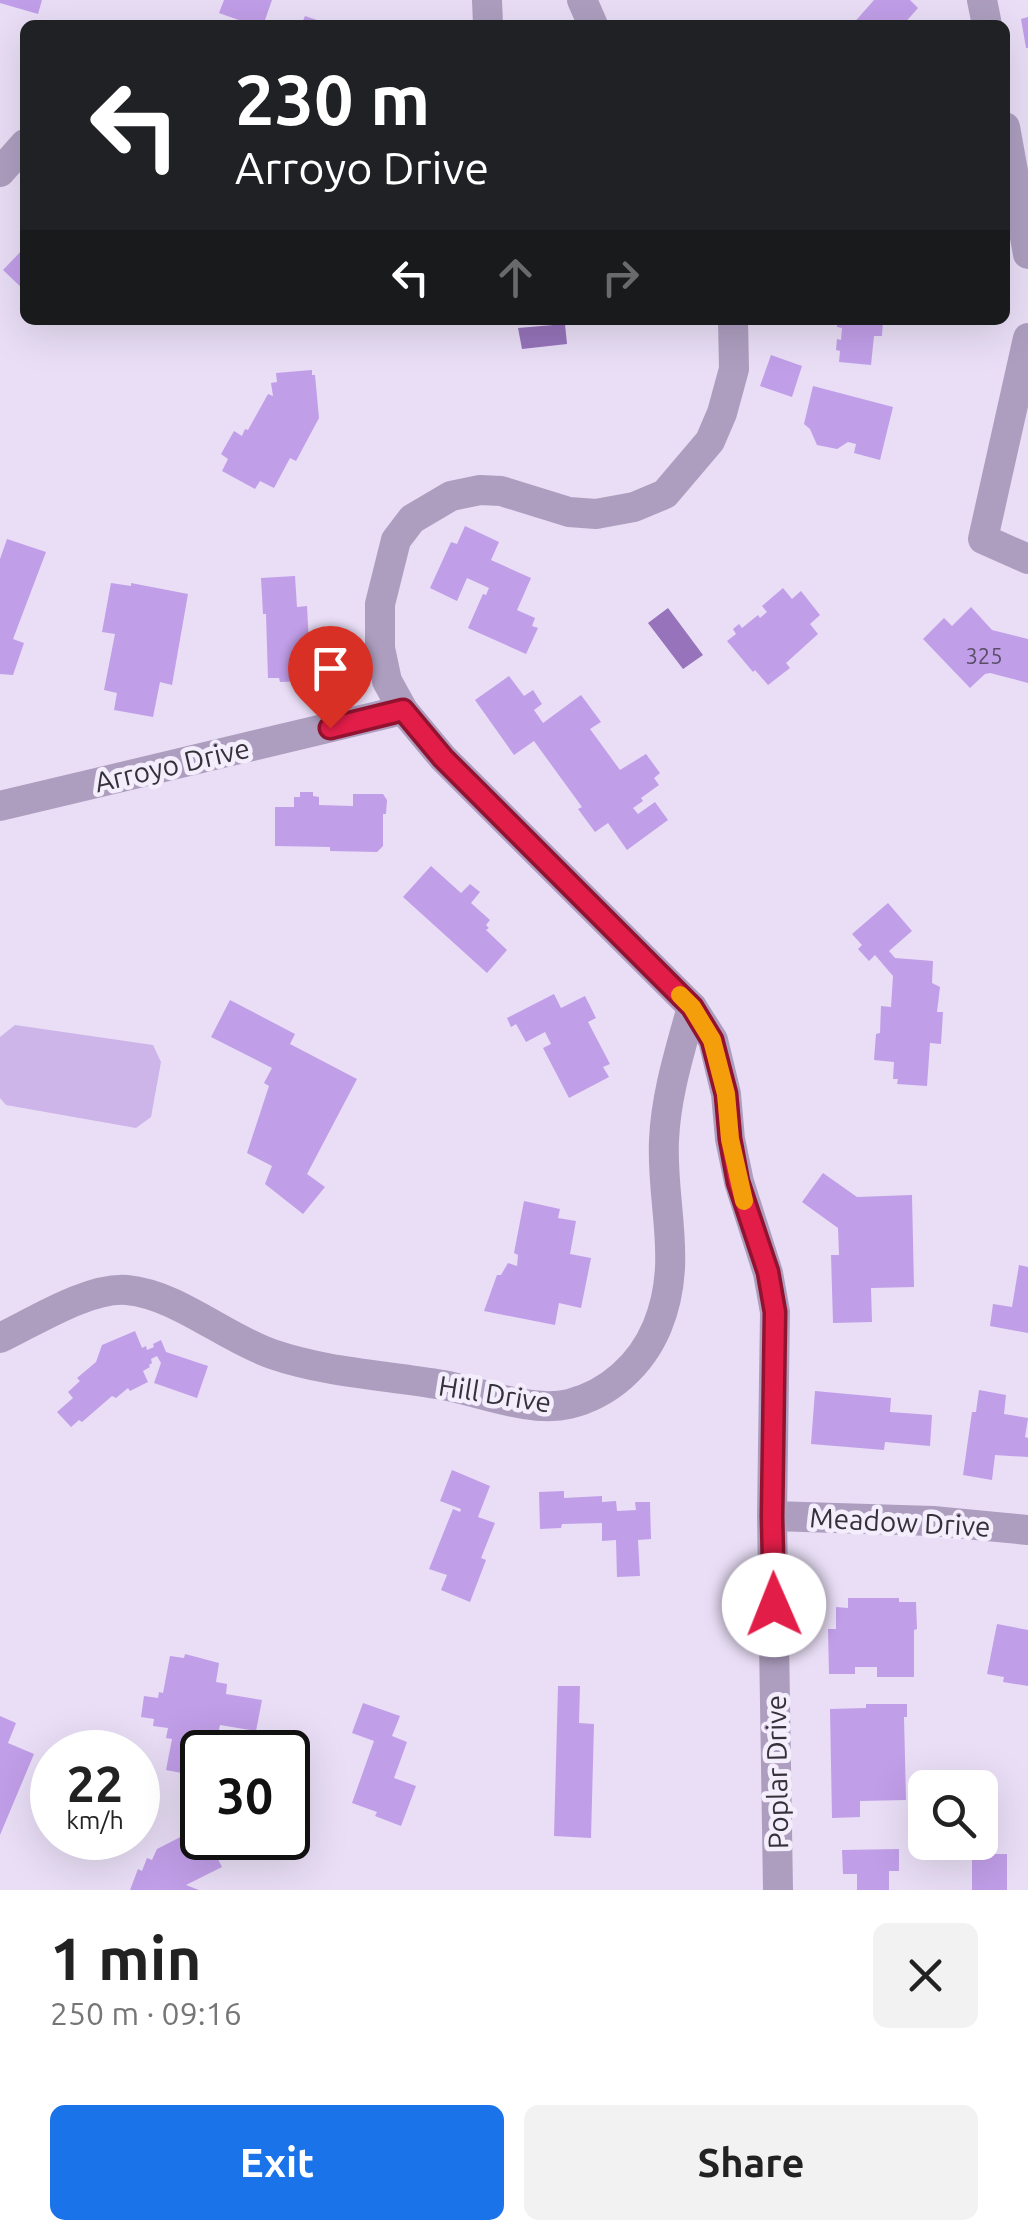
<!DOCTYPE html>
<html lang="en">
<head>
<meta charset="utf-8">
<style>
	:root { --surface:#fff; --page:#f2f2f2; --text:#222; --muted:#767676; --accent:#1a73e8 }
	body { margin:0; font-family:Ubuntu,sans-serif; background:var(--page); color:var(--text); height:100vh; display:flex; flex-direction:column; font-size:38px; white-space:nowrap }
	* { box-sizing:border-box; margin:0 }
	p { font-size:32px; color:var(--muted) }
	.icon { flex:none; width:55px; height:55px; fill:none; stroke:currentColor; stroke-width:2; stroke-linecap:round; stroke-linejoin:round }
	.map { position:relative; height:1890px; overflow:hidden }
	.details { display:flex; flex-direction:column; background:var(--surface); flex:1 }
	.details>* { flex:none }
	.banner { position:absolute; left:20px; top:20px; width:990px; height:305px; border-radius:15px; box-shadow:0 10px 40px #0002; background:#202124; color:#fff; overflow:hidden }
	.buttons { position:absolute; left:908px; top:1770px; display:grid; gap:20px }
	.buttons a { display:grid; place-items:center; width:90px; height:90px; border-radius:15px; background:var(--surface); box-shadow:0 10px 40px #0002; font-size:50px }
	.speed { position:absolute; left:30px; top:1730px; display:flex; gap:20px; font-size:50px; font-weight:700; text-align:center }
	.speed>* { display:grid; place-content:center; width:130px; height:130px; border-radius:50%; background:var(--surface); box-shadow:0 10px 40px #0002; line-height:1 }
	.speed small { font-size:25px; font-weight:400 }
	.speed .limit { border:5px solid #111; border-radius:15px; background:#fff; color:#111 }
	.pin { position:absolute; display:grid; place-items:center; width:85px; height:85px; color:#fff; margin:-102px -42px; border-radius:50% 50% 50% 0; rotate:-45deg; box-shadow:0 0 10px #0007 }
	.pin .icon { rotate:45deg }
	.me { position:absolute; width:110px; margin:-55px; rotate:359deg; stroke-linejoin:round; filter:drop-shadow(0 0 8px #0008) }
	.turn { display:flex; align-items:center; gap:35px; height:210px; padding:0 50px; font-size:45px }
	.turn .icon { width:130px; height:130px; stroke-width:2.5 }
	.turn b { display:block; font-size:70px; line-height:85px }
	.lanes { display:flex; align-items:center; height:95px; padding:0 50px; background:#0003; justify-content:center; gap:50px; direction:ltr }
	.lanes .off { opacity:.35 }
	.round { display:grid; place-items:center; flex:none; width:105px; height:105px; border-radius:15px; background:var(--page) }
	.overview { display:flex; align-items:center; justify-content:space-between; height:170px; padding:0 50px }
	h1 { font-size:60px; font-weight:700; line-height:75px }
	.button { display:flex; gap:20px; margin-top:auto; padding:20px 50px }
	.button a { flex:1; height:115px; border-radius:15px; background:var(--accent); color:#fff; font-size:40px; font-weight:700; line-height:115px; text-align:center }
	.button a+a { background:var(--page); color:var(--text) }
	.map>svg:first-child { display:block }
</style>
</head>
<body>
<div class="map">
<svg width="1028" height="1890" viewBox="0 0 1028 1890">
	<rect width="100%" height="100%" fill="#e9def6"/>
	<!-- green -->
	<path fill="#cdb4e9" d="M15,1025L153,1045L161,1062L151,1117L136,1128L6,1105L0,1098V1037Z"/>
	<!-- water -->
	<g fill="#9673ba">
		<path d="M565,324L567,344L522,349L518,328Z"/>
		<path d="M668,608L703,655L683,669L648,623Z"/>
	</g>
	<!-- building -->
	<g fill="#c19ee8">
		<path d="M0,0H42L38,14L0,3Z"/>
		<path d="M224,0H272L265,20L278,25H253L219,13Z"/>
		<path d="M874,0H910L918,8L903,25H852Z"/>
		<path d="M305,16L329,24V25H301Z"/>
		<path d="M1028,17V48H1026L1021,19Z"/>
		<path d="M25,247V291L3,270Z"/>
		<path d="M837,320H883L882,336H874L871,365L839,362L840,351L836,350L837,339L841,340L842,328L837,327Z"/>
		<path d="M771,355L802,366L792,397L760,386Z"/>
		<path d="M312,370V375H315L319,418L296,461L290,458L274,488L260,481L255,489L222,471L228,459L221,454L234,431L242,436L245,429L248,430L268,394L273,396L271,383L277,382L276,373Z"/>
		<path d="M813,386L893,407L880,460L854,453L856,444L848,442L837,449L817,445L810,429L804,424Z"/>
		<path d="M465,526L499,542L491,560L531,578L517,610L535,618L532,626L538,628L526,654L468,628L483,594L486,595L489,588L467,578L457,601L430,588L451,542L457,544Z"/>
		<path d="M7,539L46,552L13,639L24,643L13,675L0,674V559Z"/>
		<path d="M295,576L297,607L307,606L309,644L305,645V647L312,646L313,676L308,677L309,681L280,682L279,678H268L266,614H263L261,578Z"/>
		<path d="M111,583L131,586V583L188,594L172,685L160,682L153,717L114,710L117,693L104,690L115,634L102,632Z"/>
		<path d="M783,588L792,599L801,591L820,615L810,624L818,634L786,663L790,668L768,685L755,670L753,672L727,641L736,634L733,629L739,624L742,628L758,615L760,618L767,612L762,606Z"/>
		<path d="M971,607L992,630L1028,639V683L990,673L985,674L970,688L923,639L944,618L952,626Z"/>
		<path d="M509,676L524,696L533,690L542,704L534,710L543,723L581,695L601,722L590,729L620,770L646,754L660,773L654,778L659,785L641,798L643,801L633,808L638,814L655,802L668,820L627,850L608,823L595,832L578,809L582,807L534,741L514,755L475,700Z"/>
		<path d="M300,792H313V796L319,797V805L353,806V794H383L387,800L386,814H383V846L377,852L330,851V847L275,846V807H294V797H300Z"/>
		<path d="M431,866L461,893L470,884L480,892L471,903L490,920L486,925L489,928L486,930L507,950L487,973L403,897Z"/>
		<path d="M888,903L912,931L889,951L895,958L933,961L932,983L940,987L937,1012H943L941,1044L930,1043L927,1086L897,1084L898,1079H893L894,1062L874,1060L876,1034L880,1033L881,1006L891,1007L893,976L875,955L869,961L858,949L862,945L852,934Z"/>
		<path d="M554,994L561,1008L585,996L596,1018L588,1022L610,1064L603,1067L609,1077L569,1098L543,1048L551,1044L545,1032L526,1042L516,1024L511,1027L507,1018Z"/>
		<path d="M230,1000L295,1034L290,1044L357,1079L307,1174L325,1187L303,1214L265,1184L272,1166L247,1153L269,1086L264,1083L272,1068L211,1037Z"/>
		<path d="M823,1173L857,1197L912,1195L914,1287L871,1288L872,1322L833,1323L831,1255H839L838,1228L802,1202Z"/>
		<path d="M524,1201L560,1209L558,1218L576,1221L570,1254L591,1258L581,1308L559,1303L555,1325L484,1311L497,1275H501L508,1263L517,1266L518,1255L514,1253Z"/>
		<path d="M1019,1265L1028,1267V1333L990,1326L993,1304L1012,1307Z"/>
		<path d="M135,1331L142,1348L146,1346L147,1350L154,1347L153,1344L161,1340L166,1352L208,1366L197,1398L154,1383L161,1363L157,1356L151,1359L152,1363L149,1365L150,1367L143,1371L148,1382L130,1391L128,1388L116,1398L112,1396L82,1422L79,1420L71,1427L57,1412L73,1398L68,1392L80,1381L77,1378L96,1362L102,1345Z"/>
		<path d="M979,1390L1006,1395L1004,1414L1028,1418L1025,1437L1028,1438V1457L995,1455L992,1480L963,1475L972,1412H976Z"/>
		<path d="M815,1391L891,1398L890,1412L932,1415L930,1446L885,1442L884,1450L811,1444Z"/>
		<path d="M452,1470L490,1486L478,1517L495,1523L481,1558L486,1560L470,1602L441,1590L447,1575L429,1569L453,1509L460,1512L461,1509L440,1501Z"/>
		<path d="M564,1491V1498L602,1496V1502L616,1501L617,1511L636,1510L635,1502H650L651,1539L638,1540L640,1576L617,1577L616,1540L602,1541V1523L562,1524L561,1528L540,1529L539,1492Z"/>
		<path d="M848,1598H899V1602H916L917,1629L914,1630V1677H877V1667H855V1674H829L828,1629H836V1607L848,1608Z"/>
		<path d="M997,1624L1028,1630V1686L1003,1682L1004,1677L987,1674Z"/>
		<path d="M185,1654L219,1663L216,1682L227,1684L226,1694L262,1700L256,1731L220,1725L217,1739L199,1735L192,1775L166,1770L172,1739L166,1738L168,1728L153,1726L154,1719L141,1717L144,1696L158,1698L159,1692L163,1693L170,1656L184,1658Z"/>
		<path d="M558,1686H580L579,1723L594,1724L591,1838L554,1836Z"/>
		<path d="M363,1703L400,1716L392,1736L407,1742L394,1778L416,1786L401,1826L375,1816L377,1812L352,1803L374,1741L352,1733Z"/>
		<path d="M866,1704H907V1717H904L906,1800L860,1801V1817L832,1818L830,1709L866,1708Z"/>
		<path d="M0,1716L16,1723L8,1743L34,1754L0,1835Z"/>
		<path d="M202,1826V1838H207L222,1867L186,1885L199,1890H130L138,1869L142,1871L147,1858L152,1860L157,1849Z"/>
		<path d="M899,1849V1871H889V1890H857V1874H843L842,1850Z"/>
		<rect x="972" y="1854" width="35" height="36"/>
	</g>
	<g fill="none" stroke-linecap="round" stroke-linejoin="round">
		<!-- minor -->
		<g stroke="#ad9ebf" stroke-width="30">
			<path d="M487,0L488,25"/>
			<path d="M582,0L593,25"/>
			<path d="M982,0L987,25"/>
			<path d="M1005,127L1028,254"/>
			<path d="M0,172L25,144"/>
			<path d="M733,320L734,369L722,413L710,441L665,494L634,507L596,514L569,512L501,491L480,490L451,496L412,519L396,540L380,604V648L387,681L403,710L443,758L692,1007L713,1040L726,1094L730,1139L739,1182L768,1273L775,1312L772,1516L778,1890"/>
			<path d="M1028,338L983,539L1028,559"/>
			<path d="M0,806L403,710"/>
			<path d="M0,1338C34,1322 88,1287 127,1290C178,1295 223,1337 272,1354C327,1373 386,1375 443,1385C481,1392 531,1413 569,1404C609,1394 641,1365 657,1327C684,1262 661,1206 664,1140C666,1094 680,1051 692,1007"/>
			<path d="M772,1516L933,1521L1028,1530"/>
		</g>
	</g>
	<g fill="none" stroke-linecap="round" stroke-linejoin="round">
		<!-- route casing -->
		<g stroke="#92132f" stroke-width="25">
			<path id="route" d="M330,728L403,710L443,758L692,1007L712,1040L726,1094L730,1139L738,1182L768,1272L775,1312L772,1516L774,1605"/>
		</g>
		<!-- route -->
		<use href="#route" stroke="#e11d48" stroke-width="18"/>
		<!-- slow -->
		<path stroke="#f59e0b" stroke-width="18" d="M680,995L692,1007L712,1040L726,1094L730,1139L744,1201"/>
	</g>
	<g text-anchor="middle" stroke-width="9" stroke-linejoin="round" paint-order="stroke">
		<!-- number labels -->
		<g font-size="22" fill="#584c66">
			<text x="984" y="664">325</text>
		</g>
		<!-- street labels -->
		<g font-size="28" fill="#35303a" stroke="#f4edfc">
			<text transform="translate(172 765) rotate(-13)" y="10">Arroyo Drive</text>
			<text transform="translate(495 1394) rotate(9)" y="10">Hill Drive</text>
			<text transform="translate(900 1522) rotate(3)" y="10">Meadow Drive</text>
			<text transform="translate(777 1772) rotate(-91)" y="10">Poplar Drive</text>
		</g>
	</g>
</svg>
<div class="buttons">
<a><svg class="icon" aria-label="search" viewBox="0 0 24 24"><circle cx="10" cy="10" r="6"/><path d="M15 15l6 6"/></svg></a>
</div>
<div class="speed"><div>22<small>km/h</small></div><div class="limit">30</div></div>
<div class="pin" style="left:330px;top:728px;background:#d93025"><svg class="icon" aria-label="arrive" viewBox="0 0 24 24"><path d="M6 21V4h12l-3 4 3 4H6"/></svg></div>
<svg class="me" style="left:774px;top:1605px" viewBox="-20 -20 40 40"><circle r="19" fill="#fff"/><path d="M0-13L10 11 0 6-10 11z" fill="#e11d48"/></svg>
<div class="banner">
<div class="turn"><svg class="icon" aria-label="left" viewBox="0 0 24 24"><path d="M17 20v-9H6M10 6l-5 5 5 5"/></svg><div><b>230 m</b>Arroyo Drive</div></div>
<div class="lanes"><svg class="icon" aria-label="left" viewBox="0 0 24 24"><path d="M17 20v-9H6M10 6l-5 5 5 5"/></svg><svg class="icon off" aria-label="ahead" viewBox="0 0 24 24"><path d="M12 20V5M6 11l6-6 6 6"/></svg><svg class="icon off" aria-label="right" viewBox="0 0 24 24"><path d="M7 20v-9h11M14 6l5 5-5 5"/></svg></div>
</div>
</div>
<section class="details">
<div class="overview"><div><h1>1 min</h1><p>250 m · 09:16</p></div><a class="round"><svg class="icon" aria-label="close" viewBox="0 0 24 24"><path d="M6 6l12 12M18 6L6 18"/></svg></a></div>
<div class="button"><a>Exit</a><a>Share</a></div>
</section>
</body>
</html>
